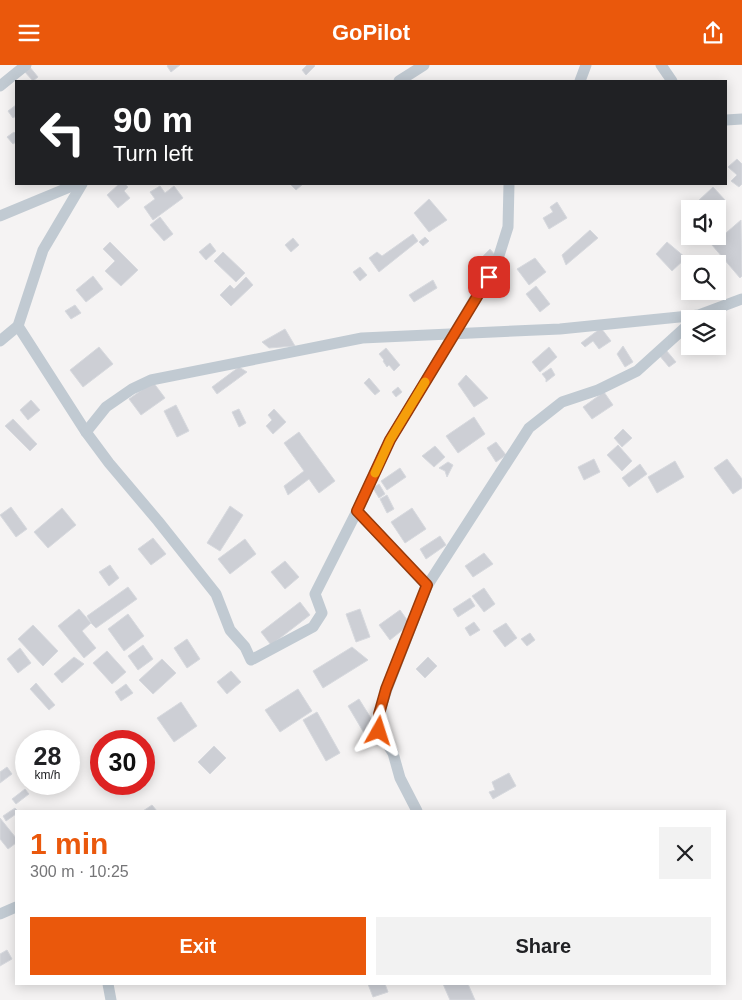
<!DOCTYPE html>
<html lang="en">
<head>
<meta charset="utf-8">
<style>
	:root { --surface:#fff; --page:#f2f2f2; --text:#202124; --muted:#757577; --accent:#ea580c }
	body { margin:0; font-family:Arial,sans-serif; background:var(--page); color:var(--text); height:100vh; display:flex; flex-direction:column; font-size:19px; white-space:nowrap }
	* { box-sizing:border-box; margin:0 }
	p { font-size:16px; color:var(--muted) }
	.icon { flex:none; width:28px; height:28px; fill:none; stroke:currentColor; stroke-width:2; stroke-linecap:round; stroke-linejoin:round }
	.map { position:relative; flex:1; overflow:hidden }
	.side { position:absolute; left:15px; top:745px; width:711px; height:175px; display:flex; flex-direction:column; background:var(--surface); border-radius:0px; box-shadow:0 2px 12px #0003 }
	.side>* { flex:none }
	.guide { position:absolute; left:15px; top:15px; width:712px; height:105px; border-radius:0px; box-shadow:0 2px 12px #0003; background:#202124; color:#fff; overflow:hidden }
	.fabs { position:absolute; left:681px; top:135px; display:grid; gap:10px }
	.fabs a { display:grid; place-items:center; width:45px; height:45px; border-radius:0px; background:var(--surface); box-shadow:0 2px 12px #0003; font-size:25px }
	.speed { position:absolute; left:15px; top:665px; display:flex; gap:10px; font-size:25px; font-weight:700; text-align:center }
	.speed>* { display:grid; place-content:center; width:65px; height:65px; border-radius:50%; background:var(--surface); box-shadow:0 2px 12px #0003; line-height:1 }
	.speed small { font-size:12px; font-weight:400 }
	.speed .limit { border:8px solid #d22; background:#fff; color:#111 }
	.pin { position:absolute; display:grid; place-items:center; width:42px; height:42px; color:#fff; margin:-21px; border-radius:10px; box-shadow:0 2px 8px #0006 }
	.me { position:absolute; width:55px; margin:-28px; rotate:6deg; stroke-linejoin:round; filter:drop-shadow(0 0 4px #0008) }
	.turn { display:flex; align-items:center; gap:18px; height:105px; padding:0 15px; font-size:22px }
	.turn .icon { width:65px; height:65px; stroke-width:2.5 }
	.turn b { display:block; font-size:35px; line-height:42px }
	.round { display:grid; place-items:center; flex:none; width:52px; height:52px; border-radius:0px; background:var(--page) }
	.head { display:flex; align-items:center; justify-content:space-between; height:85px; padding:0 15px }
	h1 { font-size:30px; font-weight:700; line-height:38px; color:var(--accent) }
	.action { display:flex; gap:10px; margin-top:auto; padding:10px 15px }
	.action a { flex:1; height:58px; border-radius:0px; background:var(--accent); color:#fff; font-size:20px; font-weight:700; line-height:58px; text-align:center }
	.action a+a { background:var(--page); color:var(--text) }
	header { display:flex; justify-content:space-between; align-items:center; height:65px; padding:0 15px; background:var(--accent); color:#fff; font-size:22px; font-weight:700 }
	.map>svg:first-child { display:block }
</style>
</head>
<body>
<header><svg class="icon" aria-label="menu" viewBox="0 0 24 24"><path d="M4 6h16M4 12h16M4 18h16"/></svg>GoPilot<svg class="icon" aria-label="share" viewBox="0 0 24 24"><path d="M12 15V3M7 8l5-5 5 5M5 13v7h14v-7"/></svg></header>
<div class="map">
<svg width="742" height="935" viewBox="0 0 742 935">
	<rect width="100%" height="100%" fill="#f5f3f3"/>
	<!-- building -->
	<g fill="#cdcfd5" stroke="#d7d9de">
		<path d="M168,0H180L171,7L167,1Z"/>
		<path d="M307,0H314L315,1L306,10L302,5Z"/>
		<path d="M29,1L38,12L33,16L24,6Z"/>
		<path d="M16,40V51L13,53L8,46Z"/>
		<path d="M14,67L16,69V77L13,79L7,72Z"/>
		<path d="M737,94L742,99V119L739,122L731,116L737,110L728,102Z"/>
		<path d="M119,119H125L128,122L124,126L130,133L118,143L107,130Z"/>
		<path d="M290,119H303L296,125Z"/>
		<path d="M160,121L165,128L174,121L183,133L153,155L144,142L155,134L150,127Z"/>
		<path d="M713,122L725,135L716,144H703L697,137Z"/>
		<path d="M429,134L447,155L429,167L414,148Z"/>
		<path d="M557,137L567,153L549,164L543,153L553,147L550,142Z"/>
		<path d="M160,152L173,169L164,176L150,160Z"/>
		<path d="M741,155L742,211L740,213L712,180Z"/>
		<path d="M590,165L598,173L566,200L562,190Z"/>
		<path d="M413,169L418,176L379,207L369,193L377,187L382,191Z"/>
		<path d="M425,172L429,176L423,181L419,177Z"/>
		<path d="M293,173L299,180L291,187L285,180Z"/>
		<path d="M110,177L138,205L121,221L105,206L115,196L103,184Z"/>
		<path d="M667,177L686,193L672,206L656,189Z"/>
		<path d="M210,178L216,186L206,195L199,187Z"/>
		<path d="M490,184L496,191L489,198L483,191Z"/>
		<path d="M223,187L245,208L236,217L214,196Z"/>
		<path d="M535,193L546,207L529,220L517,204Z"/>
		<path d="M360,202L367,210L360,216L353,207Z"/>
		<path d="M93,211L103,224L86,237L76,225Z"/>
		<path d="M246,212L253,220L231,241L220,230L230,220L234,224Z"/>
		<path d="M433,215L437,223L414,237L409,230Z"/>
		<path d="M493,217L498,224L486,232L481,225Z"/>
		<path d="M536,221L550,239L540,247L526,229Z"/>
		<path d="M75,240L81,248L71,254L65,246Z"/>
		<path d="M601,263L611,276L599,284L593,276L585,282L581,278Z"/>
		<path d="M285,264L295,281L269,283L262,277Z"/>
		<path d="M623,281L633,297L625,302L617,289Z"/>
		<path d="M99,282L113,299L83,322L70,305Z"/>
		<path d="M549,282L557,292L540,307L532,297Z"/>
		<path d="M386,283L400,300L394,306L389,300L387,302L383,296L384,295L379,289Z"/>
		<path d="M666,285L676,297L669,302L659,290Z"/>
		<path d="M239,302L247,307L217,329L212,322Z"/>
		<path d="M551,303L555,310L546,317V314L542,309Z"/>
		<path d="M466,310L488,333L474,342L458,319Z"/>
		<path d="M369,313L380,326L375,330L364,318Z"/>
		<path d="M153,317L165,333L141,350L129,334Z"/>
		<path d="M398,322L402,327L396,332L392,327Z"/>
		<path d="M604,327L613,340L592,354L583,342Z"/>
		<path d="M31,335L40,345L28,355L20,345Z"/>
		<path d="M176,340L189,366L177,372L164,346Z"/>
		<path d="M239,344L246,358L239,362L232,347Z"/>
		<path d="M274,344L286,357L273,369L266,361L272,355L268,350Z"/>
		<path d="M474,352L485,369L458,388L446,371Z"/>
		<path d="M13,354L37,379L30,386L5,361Z"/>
		<path d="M623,364L632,373L622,382L614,373Z"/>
		<path d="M299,367L335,416L319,428L309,414L288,430L284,421L304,406L284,378Z"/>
		<path d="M496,377L506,390L496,397L487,383Z"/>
		<path d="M618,380L632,396L622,406L607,390Z"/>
		<path d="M435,381L445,392L434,402L422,391Z"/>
		<path d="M594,394L600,407L584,415L578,402Z"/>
		<path d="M727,394L742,414V423L733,429L714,403Z"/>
		<path d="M675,396L684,412L657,428L648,412Z"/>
		<path d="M448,397L453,400L447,412L445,406L439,403Z"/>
		<path d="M640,399L647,409L629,422L622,413Z"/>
		<path d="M400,403L406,412L387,425L381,416Z"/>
		<path d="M379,419L385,429L379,433L373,423Z"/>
		<path d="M387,430L394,444L387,448L380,434Z"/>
		<path d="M230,441L243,450L220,486L207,478Z"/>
		<path d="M11,442L27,464L16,472L0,450Z"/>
		<path d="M62,443L76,460L48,483L34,467Z"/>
		<path d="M412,443L426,464L405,478L391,457Z"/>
		<path d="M440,471L446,480L426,494L420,484Z"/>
		<path d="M153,473L166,489L151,500L138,484Z"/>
		<path d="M245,474L256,489L230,509L218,494Z"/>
		<path d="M484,488L493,499L473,512L465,501Z"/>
		<path d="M285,496L299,512L285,524L271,507Z"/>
		<path d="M110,500L119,513L109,521L99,507Z"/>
		<path d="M128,522L137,534L96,563L91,558L87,551Z"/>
		<path d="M484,523L495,539L484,547L472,531Z"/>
		<path d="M470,533L475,541L458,552L453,544Z"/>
		<path d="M300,537L310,550L271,580L261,567Z"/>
		<path d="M79,544L91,558L82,566L96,583L84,593L58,561Z"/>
		<path d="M360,544L370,572L356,577L346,549Z"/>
		<path d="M400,545L410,559L390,575L379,560Z"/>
		<path d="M128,549L144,571L124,586L108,564Z"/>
		<path d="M474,557L480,565L470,571L465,563Z"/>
		<path d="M506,558L517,573L505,582L493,566Z"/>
		<path d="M33,560L58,586L43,601L18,574Z"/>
		<path d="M530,568L535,575L527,581L521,574Z"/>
		<path d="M187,574L200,594L187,603L174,583Z"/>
		<path d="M143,580L153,594L138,605L128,591Z"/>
		<path d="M352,582L368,595L323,623L313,606Z"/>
		<path d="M20,583L31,598L18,608L7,594Z"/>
		<path d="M107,586L126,607L112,619L93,598Z"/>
		<path d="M74,592L84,599L62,618L54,609Z"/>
		<path d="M428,592L437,601L425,613L416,604Z"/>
		<path d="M162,594L176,608L153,629L139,615Z"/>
		<path d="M231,606L241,617L227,629L217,617Z"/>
		<path d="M36,618L55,640L49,645L30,624Z"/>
		<path d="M126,619L133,628L121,636L115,627Z"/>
		<path d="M298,624L312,646L280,667L265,645Z"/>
		<path d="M359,634L379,666L367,673L348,641Z"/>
		<path d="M181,637L197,661L174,677L157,653Z"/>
		<path d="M317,647L340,688L326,696L303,655Z"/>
		<path d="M214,681L226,693L210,709L198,697Z"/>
		<path d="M7,702L12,709L0,718V707Z"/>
		<path d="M509,708L516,721L493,734L489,727L495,725L492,717Z"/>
		<path d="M45,719H56L46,726L42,721Z"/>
		<path d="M25,724L29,729L16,739L12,734Z"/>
		<path d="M152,740L157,746H143Z"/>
		<path d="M15,743L18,746H16V749L6,756L3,751Z"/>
		<path d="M0,753L16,773V778L8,784L0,774Z"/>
		<path d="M7,885L12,894L0,901V889Z"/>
		<path d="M368,919H385L388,927L373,932Z"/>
		<path d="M443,919H468L475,935H450Z"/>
	</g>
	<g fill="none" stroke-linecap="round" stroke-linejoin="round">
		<!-- street -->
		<g stroke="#c1cad2" stroke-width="11">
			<path d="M661,0L672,16"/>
			<path d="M399,16L424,0"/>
			<path d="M580,16L586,0"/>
			<path d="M0,21L26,0"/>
			<path d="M726,55L742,54"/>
			<path d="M0,151L77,119"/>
			<path d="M18,261L86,367L109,398L158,456L216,529L230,565L245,582L251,595L313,562L322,548L315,529L357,446L390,375L497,197L508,162L509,119"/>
			<path d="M0,276L18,261L43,185L82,119"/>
			<path d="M86,367L106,342L132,324L151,315L362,273L560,264L699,250L742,234"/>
			<path d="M357,446L427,521"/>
			<path d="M417,746L400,713L393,688L379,666V649L387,624L427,521L529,363L562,337L598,325L637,306L690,258"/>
			<path d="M0,849L16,842"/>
			<path d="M108,919L111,935"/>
		</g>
	</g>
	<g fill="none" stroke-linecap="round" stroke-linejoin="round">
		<!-- route casing -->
		<g stroke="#983908" stroke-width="12">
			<path id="route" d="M379,666V649L386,624L427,520L357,446L390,375L489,212"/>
		</g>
		<!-- route -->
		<use href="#route" stroke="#ea580c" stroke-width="9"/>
		<!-- slow -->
		<path stroke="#f59e0b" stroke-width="9" d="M375,408L390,375L425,317"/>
	</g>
</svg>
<div class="fabs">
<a><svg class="icon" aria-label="sound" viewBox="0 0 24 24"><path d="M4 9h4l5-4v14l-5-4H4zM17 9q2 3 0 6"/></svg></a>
<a><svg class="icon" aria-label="search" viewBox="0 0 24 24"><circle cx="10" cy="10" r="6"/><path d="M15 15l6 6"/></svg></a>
<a><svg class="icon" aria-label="layers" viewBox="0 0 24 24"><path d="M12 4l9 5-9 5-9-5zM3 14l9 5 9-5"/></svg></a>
</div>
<div class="speed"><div>28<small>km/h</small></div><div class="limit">30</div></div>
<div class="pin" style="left:489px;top:212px;background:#d93025"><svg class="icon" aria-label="arrive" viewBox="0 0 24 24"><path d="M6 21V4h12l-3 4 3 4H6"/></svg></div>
<svg class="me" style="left:379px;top:666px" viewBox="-20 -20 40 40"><path d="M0-17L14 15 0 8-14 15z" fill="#ea580c" stroke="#fff" stroke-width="4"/></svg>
<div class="guide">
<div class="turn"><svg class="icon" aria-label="left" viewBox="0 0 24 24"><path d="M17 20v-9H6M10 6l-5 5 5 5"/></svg><div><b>90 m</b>Turn left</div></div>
</div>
<section class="side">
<div class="head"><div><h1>1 min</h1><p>300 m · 10:25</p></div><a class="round"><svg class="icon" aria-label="close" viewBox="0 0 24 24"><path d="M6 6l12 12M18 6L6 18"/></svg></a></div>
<div class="action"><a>Exit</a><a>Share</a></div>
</section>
</div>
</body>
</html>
